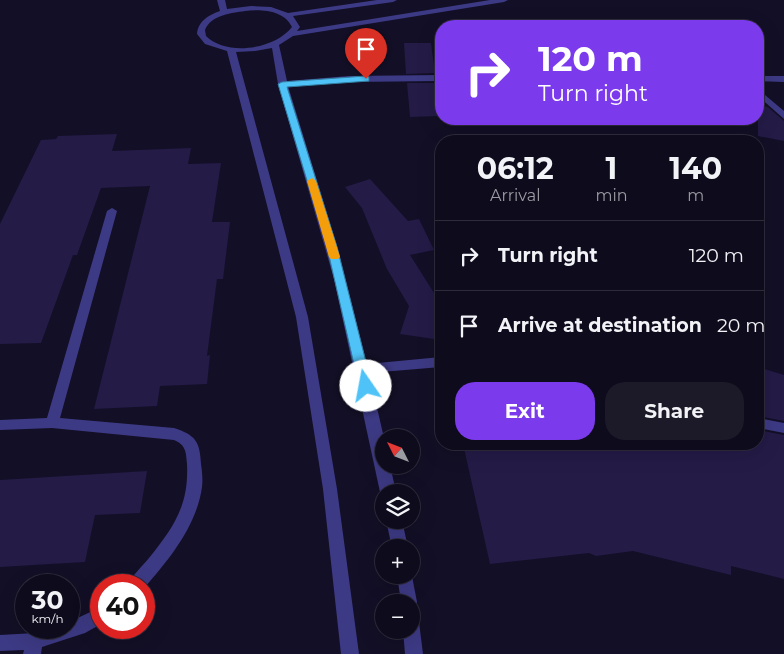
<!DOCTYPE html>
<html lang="en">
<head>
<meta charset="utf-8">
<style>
	:root { --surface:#0e0b1c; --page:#1c1929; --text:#f1f3f6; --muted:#9b9ba3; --line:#2e2b3b; --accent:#7c3aed }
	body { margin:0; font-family:Montserrat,sans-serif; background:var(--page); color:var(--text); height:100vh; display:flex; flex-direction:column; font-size:19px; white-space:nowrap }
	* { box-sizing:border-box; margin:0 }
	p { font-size:16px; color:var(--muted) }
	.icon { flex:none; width:28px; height:28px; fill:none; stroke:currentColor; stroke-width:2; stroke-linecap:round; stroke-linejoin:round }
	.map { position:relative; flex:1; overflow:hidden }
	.sheet { position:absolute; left:435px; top:135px; width:329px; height:315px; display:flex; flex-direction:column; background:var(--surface); border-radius:20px; box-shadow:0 5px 20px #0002,0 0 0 1px var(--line) }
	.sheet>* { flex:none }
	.guide { position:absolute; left:435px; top:20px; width:329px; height:105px; border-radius:20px; box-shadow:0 5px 20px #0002,0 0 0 1px var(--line); background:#7c3aed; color:#fff; overflow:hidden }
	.needle { width:32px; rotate:312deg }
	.fabs { position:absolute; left:375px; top:429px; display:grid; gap:10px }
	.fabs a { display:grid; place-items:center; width:45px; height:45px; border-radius:50%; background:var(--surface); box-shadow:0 5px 20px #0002,0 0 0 1px var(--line); font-size:25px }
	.speed { position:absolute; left:15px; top:574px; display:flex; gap:10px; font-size:25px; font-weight:700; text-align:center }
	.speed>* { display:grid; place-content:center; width:65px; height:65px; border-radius:50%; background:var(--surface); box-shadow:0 5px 20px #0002,0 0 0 1px var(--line); line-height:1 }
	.speed small { font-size:12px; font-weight:400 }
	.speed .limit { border:8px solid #d22; background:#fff; color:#111 }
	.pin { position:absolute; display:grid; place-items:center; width:42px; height:42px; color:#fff; margin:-51px -21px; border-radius:50% 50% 50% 0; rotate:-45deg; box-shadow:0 0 5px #0007 }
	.pin .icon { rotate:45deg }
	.me { position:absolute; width:55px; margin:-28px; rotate:348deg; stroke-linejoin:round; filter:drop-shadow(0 0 4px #0008) }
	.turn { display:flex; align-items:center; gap:18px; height:105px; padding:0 20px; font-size:22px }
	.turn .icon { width:65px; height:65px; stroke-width:2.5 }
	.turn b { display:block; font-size:35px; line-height:42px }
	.eta { display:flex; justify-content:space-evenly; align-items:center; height:85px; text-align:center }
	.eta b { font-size:30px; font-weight:700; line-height:35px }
	.cta { display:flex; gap:10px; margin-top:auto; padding:10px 20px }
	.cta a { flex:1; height:58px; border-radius:20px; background:var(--accent); color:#fff; font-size:20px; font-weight:700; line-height:58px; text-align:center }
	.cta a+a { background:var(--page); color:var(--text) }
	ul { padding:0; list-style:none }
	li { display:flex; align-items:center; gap:15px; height:70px; padding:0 20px; border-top:1px solid var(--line) }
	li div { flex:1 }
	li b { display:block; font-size:19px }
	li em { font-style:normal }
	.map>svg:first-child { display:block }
</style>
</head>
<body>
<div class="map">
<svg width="784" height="654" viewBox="0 0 784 654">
	<rect width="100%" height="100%" fill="#130f26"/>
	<!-- building -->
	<g fill="#241b47">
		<path d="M404,43H431L435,73L406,74Z"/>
		<path d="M407,83H436L440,116L410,117Z"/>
		<path d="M758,105L768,107L784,121V141L758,136Z"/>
		<path d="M117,134L112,151L191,148L188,164L221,163L212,222H230L223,279H217L207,356L210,355L207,384L160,386L157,406L94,409L150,186L101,188L77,255H73L41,343L0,344V224L41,140L56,139L58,136Z"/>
		<path d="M370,179L408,221L419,219L434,250L410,255L441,304V340L400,334L409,306L387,269L362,208L345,187Z"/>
		<path d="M758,367L784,375V421L758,416Z"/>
		<path d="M758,430L784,435V579L731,566V575L633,551L596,556L589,553L490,564L463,444H758Z"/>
		<path d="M147,471L140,513L95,515L85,562L0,567V480Z"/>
	</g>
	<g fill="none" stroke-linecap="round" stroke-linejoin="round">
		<!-- minor -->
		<g fill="#3d3a85" fill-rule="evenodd">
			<path d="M217,0H225L227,9L251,6L271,7L288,13L377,0H397L393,2L293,16L300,27L297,31L490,0H508L504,2L293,36L279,45L287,81L349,76L441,75V81L349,82L288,86L338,249L367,364L441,357V367L369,373L384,438V465H390L396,492H384V497L380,492L334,279L278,84L272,48L255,51L236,52L308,317L337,489L359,654H341L323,489L296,317L227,51L205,44L197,34C198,21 209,15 220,11ZM245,11C261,9 284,10 292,27C275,49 227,57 206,36L205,30C211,15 231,13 245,11Z"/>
			<path d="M784,76V82L758,81V76Z"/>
			<path d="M758,89L784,111V119L758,96Z"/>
			<path d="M112,208L117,211L60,418L174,428C195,435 200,441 201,464C202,471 203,479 202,487C197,525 169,560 144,588V585H128C132,575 142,567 149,558C174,527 189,505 187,464C186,452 186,445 174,440L52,428L0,430V420L47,418L107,211Z"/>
			<path d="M758,418L784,423V433L758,428Z"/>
			<path d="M386,520H402L408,548H392Z"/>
			<path d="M411,571L417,602L415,607L411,609V602H401L397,575H411Z"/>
			<path d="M101,607V624L85,633L42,647L41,654H23L24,650L0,651V635L35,633L52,628H69V622Z"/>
			<path d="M411,614L417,616L419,622L423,654H405L403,630H411Z"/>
		</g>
	</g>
	<!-- route -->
	<path fill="#4fc3f7" stroke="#337fa1" d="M366,76L369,77V81L287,87L337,247L372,386L370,390H361L359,386L327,247L278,84L282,82Z"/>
	<!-- slow -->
	<path fill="#f59e0b" d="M312,178L316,181L340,257L338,259H331L329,257L307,181Z"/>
</svg>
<div class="fabs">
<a><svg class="needle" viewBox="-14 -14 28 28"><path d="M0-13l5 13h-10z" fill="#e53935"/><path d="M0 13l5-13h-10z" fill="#9b9ba3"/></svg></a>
<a><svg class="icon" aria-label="layers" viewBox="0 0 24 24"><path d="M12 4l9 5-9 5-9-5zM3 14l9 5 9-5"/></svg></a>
<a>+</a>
<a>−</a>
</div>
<div class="speed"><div>30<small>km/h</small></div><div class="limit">40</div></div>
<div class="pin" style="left:366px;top:79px;background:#d93025"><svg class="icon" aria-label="arrive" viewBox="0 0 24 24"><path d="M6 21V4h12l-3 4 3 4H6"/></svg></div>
<svg class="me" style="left:366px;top:386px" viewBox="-20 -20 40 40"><circle r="19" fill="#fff"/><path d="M0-13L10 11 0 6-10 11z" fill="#4fc3f7"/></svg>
<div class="guide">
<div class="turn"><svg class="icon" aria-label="right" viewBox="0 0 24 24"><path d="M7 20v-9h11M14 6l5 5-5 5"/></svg><div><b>120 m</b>Turn right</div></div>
</div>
<section class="sheet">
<div class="eta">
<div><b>06:12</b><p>Arrival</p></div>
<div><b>1</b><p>min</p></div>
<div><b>140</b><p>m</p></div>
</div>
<ul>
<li><svg class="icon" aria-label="right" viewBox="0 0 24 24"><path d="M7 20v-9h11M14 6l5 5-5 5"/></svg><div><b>Turn right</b></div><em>120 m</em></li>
<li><svg class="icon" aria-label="arrive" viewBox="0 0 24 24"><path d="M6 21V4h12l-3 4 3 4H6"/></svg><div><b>Arrive at destination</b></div><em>20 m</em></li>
</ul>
<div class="cta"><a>Exit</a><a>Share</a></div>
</section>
</div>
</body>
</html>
